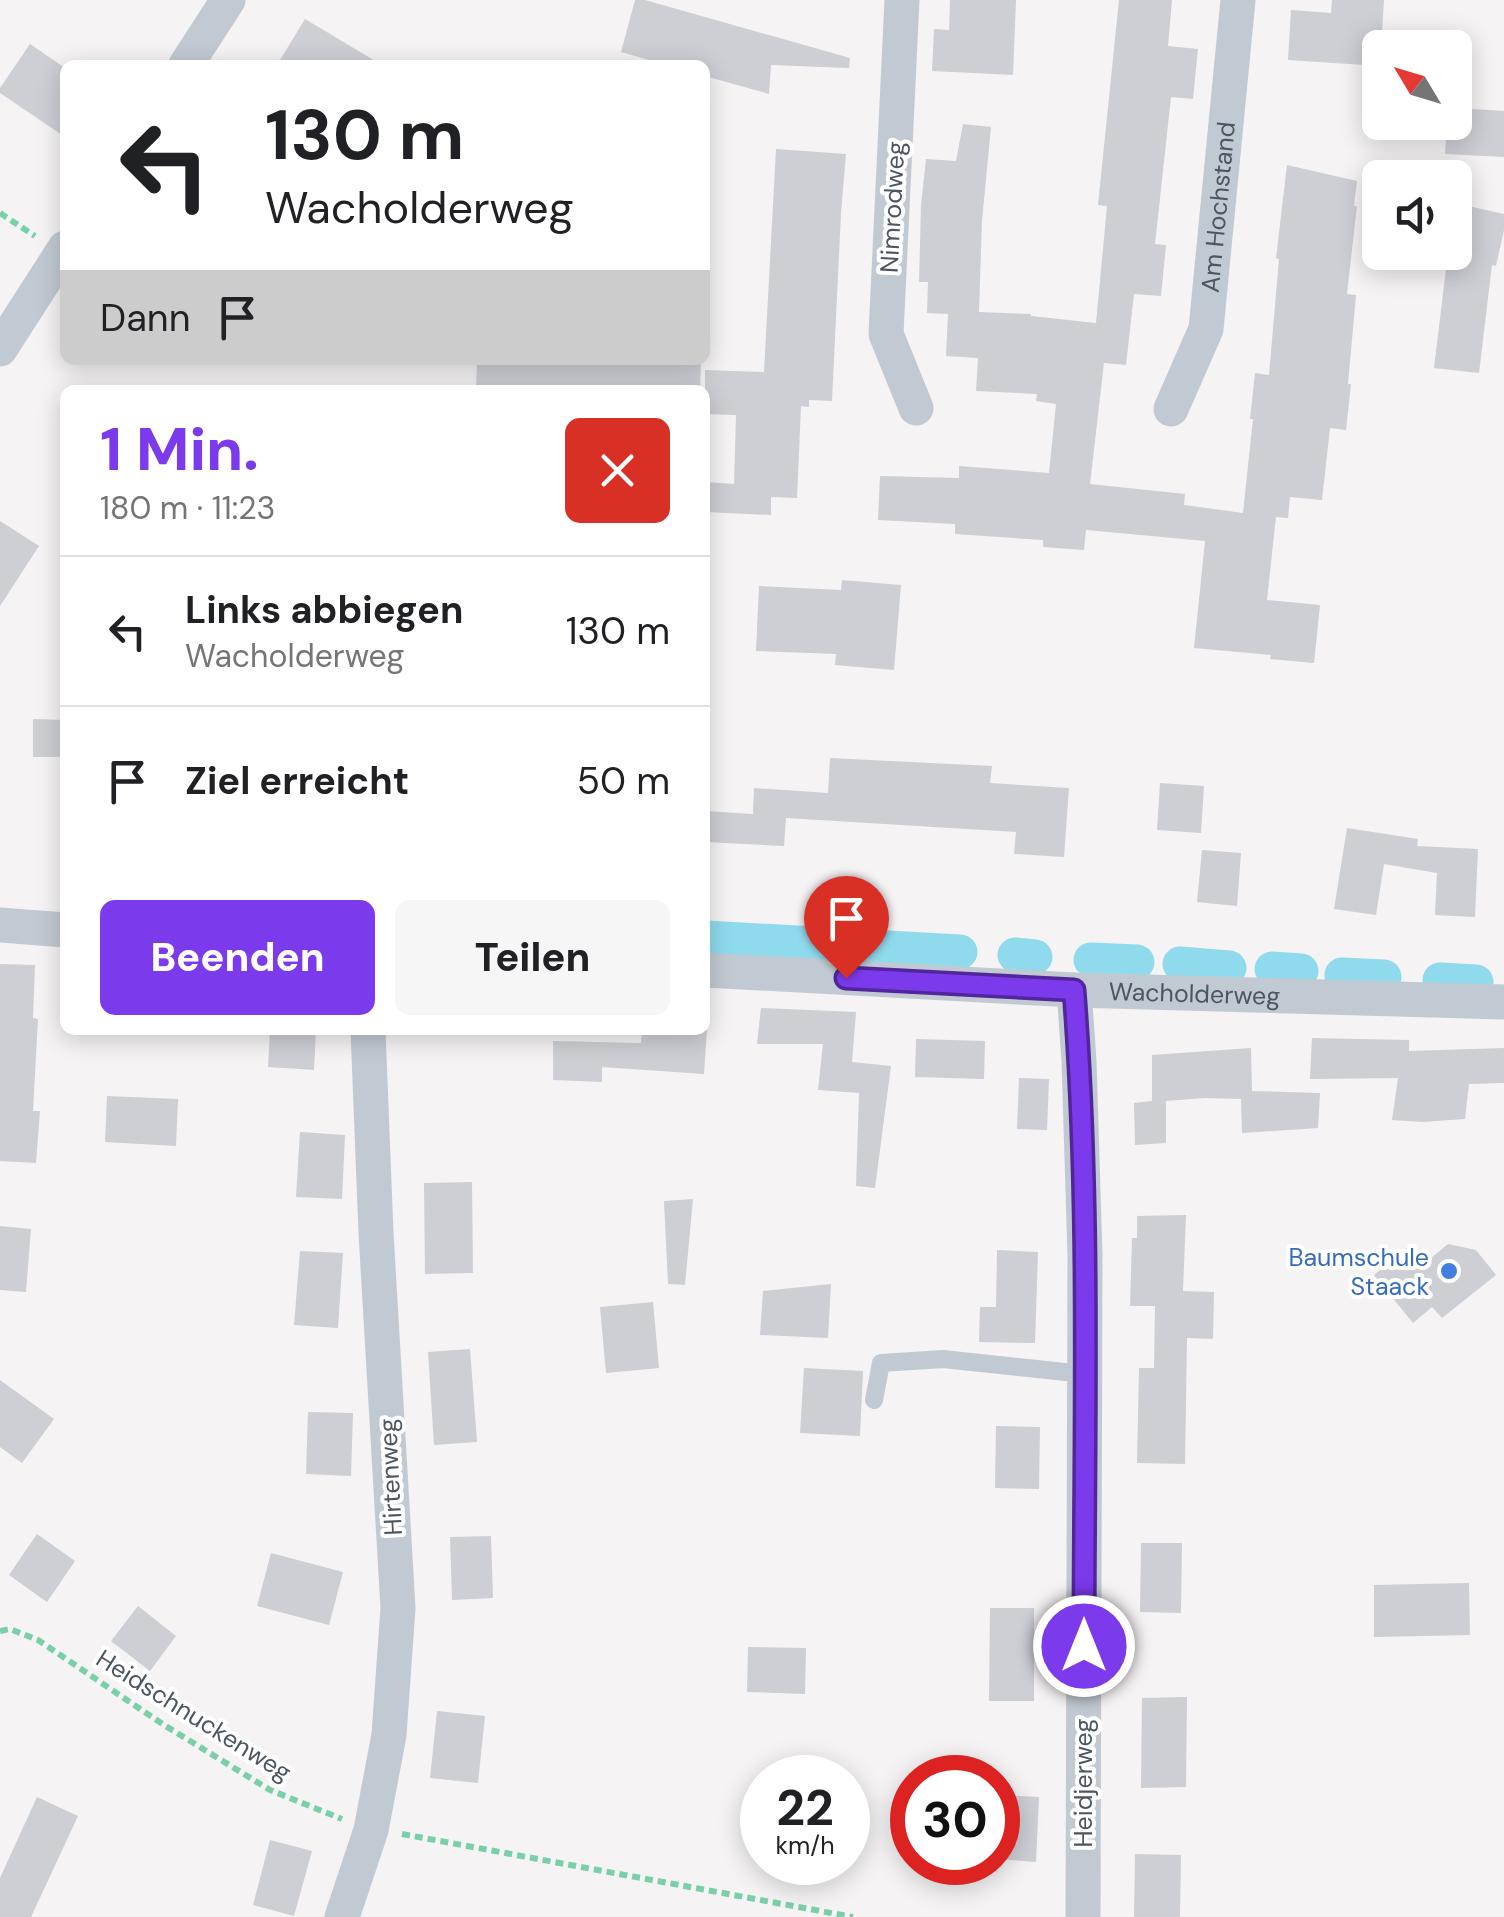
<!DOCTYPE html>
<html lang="de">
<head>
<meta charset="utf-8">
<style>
	:root { --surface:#fff; --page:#f6f6f6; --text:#202124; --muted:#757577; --line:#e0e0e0; --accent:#7c3aed }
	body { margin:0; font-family:"DM Sans",sans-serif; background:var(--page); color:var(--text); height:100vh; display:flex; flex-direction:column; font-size:38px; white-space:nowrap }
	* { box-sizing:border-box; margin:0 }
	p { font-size:32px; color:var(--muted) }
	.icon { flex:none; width:55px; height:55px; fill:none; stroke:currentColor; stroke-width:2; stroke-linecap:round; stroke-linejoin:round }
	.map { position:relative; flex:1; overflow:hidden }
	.details { position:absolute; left:60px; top:385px; width:650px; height:650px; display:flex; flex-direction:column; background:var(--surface); border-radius:15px; box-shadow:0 5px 25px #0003 }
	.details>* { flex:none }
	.guide { position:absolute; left:60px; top:60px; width:650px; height:305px; border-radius:15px; box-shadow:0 5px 25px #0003; background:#fff; color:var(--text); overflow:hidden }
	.needle { width:65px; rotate:308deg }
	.controls { position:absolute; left:1362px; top:30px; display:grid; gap:20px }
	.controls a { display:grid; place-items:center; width:110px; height:110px; border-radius:15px; background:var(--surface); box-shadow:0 5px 25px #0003; font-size:50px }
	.speed { position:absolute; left:740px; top:1755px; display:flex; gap:20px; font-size:50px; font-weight:700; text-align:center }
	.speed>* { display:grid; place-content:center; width:130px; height:130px; border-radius:50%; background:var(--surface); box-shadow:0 5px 25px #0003; line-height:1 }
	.speed small { font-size:25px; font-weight:400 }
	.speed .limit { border:15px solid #d22; background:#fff; color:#111 }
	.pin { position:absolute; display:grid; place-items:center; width:85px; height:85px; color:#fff; margin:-102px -42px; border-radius:50% 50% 50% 0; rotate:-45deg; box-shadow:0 0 10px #0007 }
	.pin .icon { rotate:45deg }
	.me { position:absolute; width:110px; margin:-55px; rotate:0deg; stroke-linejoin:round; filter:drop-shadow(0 0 8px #0008) }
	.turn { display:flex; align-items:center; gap:35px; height:210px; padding:0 40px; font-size:45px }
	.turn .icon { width:130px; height:130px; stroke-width:2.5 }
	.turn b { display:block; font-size:70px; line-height:85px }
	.then { display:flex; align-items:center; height:95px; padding:0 40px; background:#0003; gap:20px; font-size:38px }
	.round { display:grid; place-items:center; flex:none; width:105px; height:105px; border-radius:15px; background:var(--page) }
	.head { display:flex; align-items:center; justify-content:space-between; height:170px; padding:0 40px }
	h1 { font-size:60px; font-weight:800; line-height:75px; color:var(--accent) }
	.primary-button { display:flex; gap:20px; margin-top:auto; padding:20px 40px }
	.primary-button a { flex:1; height:115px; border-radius:15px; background:var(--accent); color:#fff; font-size:40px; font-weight:800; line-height:115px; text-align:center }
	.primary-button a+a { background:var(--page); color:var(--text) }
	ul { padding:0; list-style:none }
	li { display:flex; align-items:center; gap:30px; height:150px; padding:0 40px; border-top:2px solid var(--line) }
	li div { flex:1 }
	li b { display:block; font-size:38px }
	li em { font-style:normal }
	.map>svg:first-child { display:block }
</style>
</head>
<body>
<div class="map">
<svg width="1504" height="1917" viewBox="0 0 1504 1917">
	<rect width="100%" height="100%" fill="#f5f3f3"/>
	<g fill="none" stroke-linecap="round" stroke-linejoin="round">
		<!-- canal -->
		<g stroke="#90daee" stroke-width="35">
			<path d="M705,938L960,952"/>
			<path d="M1015,955L1035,957"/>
			<path d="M1091,960L1137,962"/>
			<path d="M1180,964L1229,968"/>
			<path d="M1272,969L1301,971"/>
			<path d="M1342,975L1384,977"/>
			<path d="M1440,980L1476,982"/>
		</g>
	</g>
	<!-- building -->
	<g fill="#cdcfd5">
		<path d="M635,0H645L850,58L849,68L771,65L769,94L705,76V65H667L621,52Z"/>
		<path d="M950,0H1016L1013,75L932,71L934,29L949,30Z"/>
		<path d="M1119,0H1172L1168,46L1198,49L1193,99L1171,97L1155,244L1166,245L1161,296L1134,294L1126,365L1104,363L1090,484L1185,494L1184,505L1243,513L1253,419H1250L1255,373L1269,375L1279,259L1276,258L1287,165L1357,181L1354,206H1357L1347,294L1356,295L1348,384H1351L1346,430L1330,428L1322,500L1290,497L1288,518L1276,517L1267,600L1320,605L1314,663L1270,659L1271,655L1194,648L1205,541L1086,530L1084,550L1043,547V540L955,534V524L878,520L880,476L959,478V466L1049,473L1056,404L1036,401L1037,394L976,391L978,358L946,356L948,314L927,313L928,282H919L921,205L926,159L956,161L963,124L991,127L982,221L979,312L1031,314V316L1096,323L1107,206L1098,205Z"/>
		<path d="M1332,0H1384L1380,66L1288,60L1291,10L1331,13Z"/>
		<path d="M305,19L382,65H277Z"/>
		<path d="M30,44L65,68V137L0,93V88Z"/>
		<path d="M1455,108L1504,111V157L1445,154L1447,122H1455Z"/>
		<path d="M776,149L846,154L841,213L832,401L809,400V407L801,406L797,498L771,497V515L705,512V482L734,484L736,415L705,414V370L764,372Z"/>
		<path d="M1455,203L1504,214V230L1496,266L1492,265L1479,373L1434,368L1448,252H1455Z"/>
		<path d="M477,360H701L700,390H476Z"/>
		<path d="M0,521L39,546L0,606Z"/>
		<path d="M842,580L901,585L894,670L835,665L836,654L756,651L759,586L841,590Z"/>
		<path d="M33,719L65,720V757H33Z"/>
		<path d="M830,758L992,766L990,783L1069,788L1064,857L1014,854L1016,832L786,818L784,846L705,842V811L753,814L754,788L828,793Z"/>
		<path d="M1160,783L1204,786L1201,833L1157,830Z"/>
		<path d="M1347,828L1418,839L1417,846L1478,849L1475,917L1435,915L1437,873L1384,864L1376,915L1334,909Z"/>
		<path d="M1202,850L1241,853L1237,906L1197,902Z"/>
		<path d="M0,964L35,965L33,1018L38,1019L33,1111H40L36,1163L0,1161Z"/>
		<path d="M761,1008L856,1012L852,1062L891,1066L875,1188L856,1186L859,1093L818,1090L823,1044H757Z"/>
		<path d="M270,1030H316L314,1070L268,1067Z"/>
		<path d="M642,1030H707L704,1074L602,1067V1082L553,1080V1041L641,1043Z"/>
		<path d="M1312,1038L1409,1040V1051L1504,1048V1083L1469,1084L1465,1119L1423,1122L1392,1120L1398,1078L1310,1079Z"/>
		<path d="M916,1039L985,1041L984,1079L915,1077Z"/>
		<path d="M1251,1048L1252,1091L1320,1093L1318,1128L1242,1133L1241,1099L1205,1098L1166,1101V1143L1135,1145L1134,1103L1152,1101V1055Z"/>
		<path d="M1019,1078L1049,1079L1047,1130L1017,1129Z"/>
		<path d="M107,1096L178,1099L176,1146L105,1142Z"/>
		<path d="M300,1132L345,1135L342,1199L296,1197Z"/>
		<path d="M472,1182L473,1273L425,1274L424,1183Z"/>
		<path d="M693,1199L685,1285L668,1284L664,1201Z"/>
		<path d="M1186,1215L1183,1291L1214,1292L1213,1339L1187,1338L1185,1464L1137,1463L1139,1368H1154L1155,1306H1130L1132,1238H1137V1216Z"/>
		<path d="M0,1226L31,1229L26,1292L0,1290Z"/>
		<path d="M1448,1244L1476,1250L1496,1275L1442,1318L1432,1307L1413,1323L1374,1275L1409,1246L1424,1264Z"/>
		<path d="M997,1250L1038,1252L1035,1343L979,1342L980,1307H996Z"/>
		<path d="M300,1251L343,1253L338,1328L294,1325Z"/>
		<path d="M831,1284L828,1338L760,1335L763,1291Z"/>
		<path d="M653,1302L659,1368L606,1373L600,1307Z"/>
		<path d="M470,1349L477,1442L434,1445L428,1352Z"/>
		<path d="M804,1368L863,1371L860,1436L800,1433Z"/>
		<path d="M0,1380L54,1419L22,1463L0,1447Z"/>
		<path d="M308,1412L353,1413L351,1476L306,1474Z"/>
		<path d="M996,1426L1040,1427L1039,1489L995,1488Z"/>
		<path d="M37,1534L75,1561L47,1602L9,1575Z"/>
		<path d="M491,1536L493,1598L452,1600L450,1537Z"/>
		<path d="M1141,1543H1182L1181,1613L1140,1612Z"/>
		<path d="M271,1553L343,1572L329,1625L257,1606Z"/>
		<path d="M1469,1583L1470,1635L1374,1637V1585Z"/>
		<path d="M138,1606L176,1636L150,1671L111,1641Z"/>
		<path d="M990,1608H1034V1701H989Z"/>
		<path d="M748,1647L806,1648L805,1694L747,1692Z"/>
		<path d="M1187,1697L1186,1787L1141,1788L1142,1698Z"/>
		<path d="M437,1711L485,1716L478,1783L430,1778Z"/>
		<path d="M999,1795L1039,1797L1036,1862L998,1859Z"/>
		<path d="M37,1797L78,1816L31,1917H0V1878Z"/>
		<path d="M270,1840L312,1851L294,1916L253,1905Z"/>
		<path d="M1135,1854L1181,1855L1180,1917H1134Z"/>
	</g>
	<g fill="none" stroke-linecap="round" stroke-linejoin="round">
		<!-- path -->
		<g stroke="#7ad0a6" stroke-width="6" stroke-dasharray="8 5" stroke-linecap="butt">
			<path d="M0,213L35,236"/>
			<path d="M0,1631L10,1629L38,1640L164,1725L270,1790L342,1819"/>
			<path d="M402,1834L853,1917"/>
		</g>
		<!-- lane -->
		<path stroke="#c1cad2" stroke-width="18" d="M874,1400L881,1363L943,1359L1084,1374"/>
		<!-- street -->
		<g stroke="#c1cad2" stroke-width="35">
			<path d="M902,0L886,334L916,408"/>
			<path d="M186,65L228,0"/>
			<path d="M0,349L65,248"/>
			<path id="s1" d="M1171,409L1206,329L1238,0"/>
			<path d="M0,925L65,930"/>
			<path id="s2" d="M705,970L1074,990L1504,1002"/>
			<path d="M1074,990L1079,1061L1085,1255L1083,1917"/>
			<path d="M342,1917L371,1830L389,1735L398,1608L376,1233L368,1030"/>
		</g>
	</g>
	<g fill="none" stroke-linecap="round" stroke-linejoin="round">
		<!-- route casing -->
		<g stroke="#51269a" stroke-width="25">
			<path id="route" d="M846,978L1074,990C1091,1208 1084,1427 1084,1646"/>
		</g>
		<!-- route -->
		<use href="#route" stroke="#7c3aed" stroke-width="18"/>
	</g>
	<!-- markers -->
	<circle fill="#3f7fe0" stroke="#fff" stroke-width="4" cx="1449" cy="1271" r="10"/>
	<g text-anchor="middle" stroke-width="8" stroke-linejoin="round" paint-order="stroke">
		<!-- street labels -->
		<g font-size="25" fill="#4a5661" stroke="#fff">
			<text transform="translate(892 207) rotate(-87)" y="9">Nimrodweg</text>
			<text dy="9" stroke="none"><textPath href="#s1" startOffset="210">Am Hochstand</textPath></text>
			<text dy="9" stroke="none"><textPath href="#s2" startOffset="490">Wacholderweg</textPath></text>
			<text transform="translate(390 1477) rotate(-93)" y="9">Hirtenweg</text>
			<text transform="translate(194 1715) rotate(32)" y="9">Heidschnuckenweg</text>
			<text transform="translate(1083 1783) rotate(-90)" y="9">Heidjerweg</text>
		</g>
		<!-- shop labels -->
		<g font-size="25" fill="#366cbe" stroke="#fff" text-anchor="end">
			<text x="1429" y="1266">Baumschule<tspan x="1429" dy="29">Staack</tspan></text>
		</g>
	</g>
</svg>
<div class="controls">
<a><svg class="needle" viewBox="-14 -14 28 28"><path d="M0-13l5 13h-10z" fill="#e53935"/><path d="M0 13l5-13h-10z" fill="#757577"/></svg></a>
<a><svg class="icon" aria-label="sound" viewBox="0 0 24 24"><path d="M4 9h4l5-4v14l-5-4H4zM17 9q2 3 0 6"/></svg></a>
</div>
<div class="speed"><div>22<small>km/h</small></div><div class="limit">30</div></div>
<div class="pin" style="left:846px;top:978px;background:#d93025"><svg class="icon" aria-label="arrive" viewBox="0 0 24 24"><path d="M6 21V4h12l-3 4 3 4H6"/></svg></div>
<svg class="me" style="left:1084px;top:1646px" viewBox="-20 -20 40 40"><circle r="17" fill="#7c3aed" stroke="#fff" stroke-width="3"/><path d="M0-11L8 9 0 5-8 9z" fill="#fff"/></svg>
<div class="guide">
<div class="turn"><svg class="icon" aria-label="left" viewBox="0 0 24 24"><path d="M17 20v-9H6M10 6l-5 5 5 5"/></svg><div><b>130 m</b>Wacholderweg</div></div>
<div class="then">Dann<svg class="icon" aria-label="arrive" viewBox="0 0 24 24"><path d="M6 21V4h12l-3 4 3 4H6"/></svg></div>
</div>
<section class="details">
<div class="head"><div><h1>1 Min.</h1><p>180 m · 11:23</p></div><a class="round" style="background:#d93025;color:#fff"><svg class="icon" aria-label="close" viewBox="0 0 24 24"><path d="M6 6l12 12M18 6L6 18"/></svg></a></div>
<ul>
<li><svg class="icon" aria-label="left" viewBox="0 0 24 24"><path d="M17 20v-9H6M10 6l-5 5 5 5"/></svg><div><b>Links abbiegen</b><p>Wacholderweg</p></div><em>130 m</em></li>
<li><svg class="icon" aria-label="arrive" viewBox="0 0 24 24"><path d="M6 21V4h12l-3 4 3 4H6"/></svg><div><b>Ziel erreicht</b></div><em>50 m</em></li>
</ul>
<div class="primary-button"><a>Beenden</a><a>Teilen</a></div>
</section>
</div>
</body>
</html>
